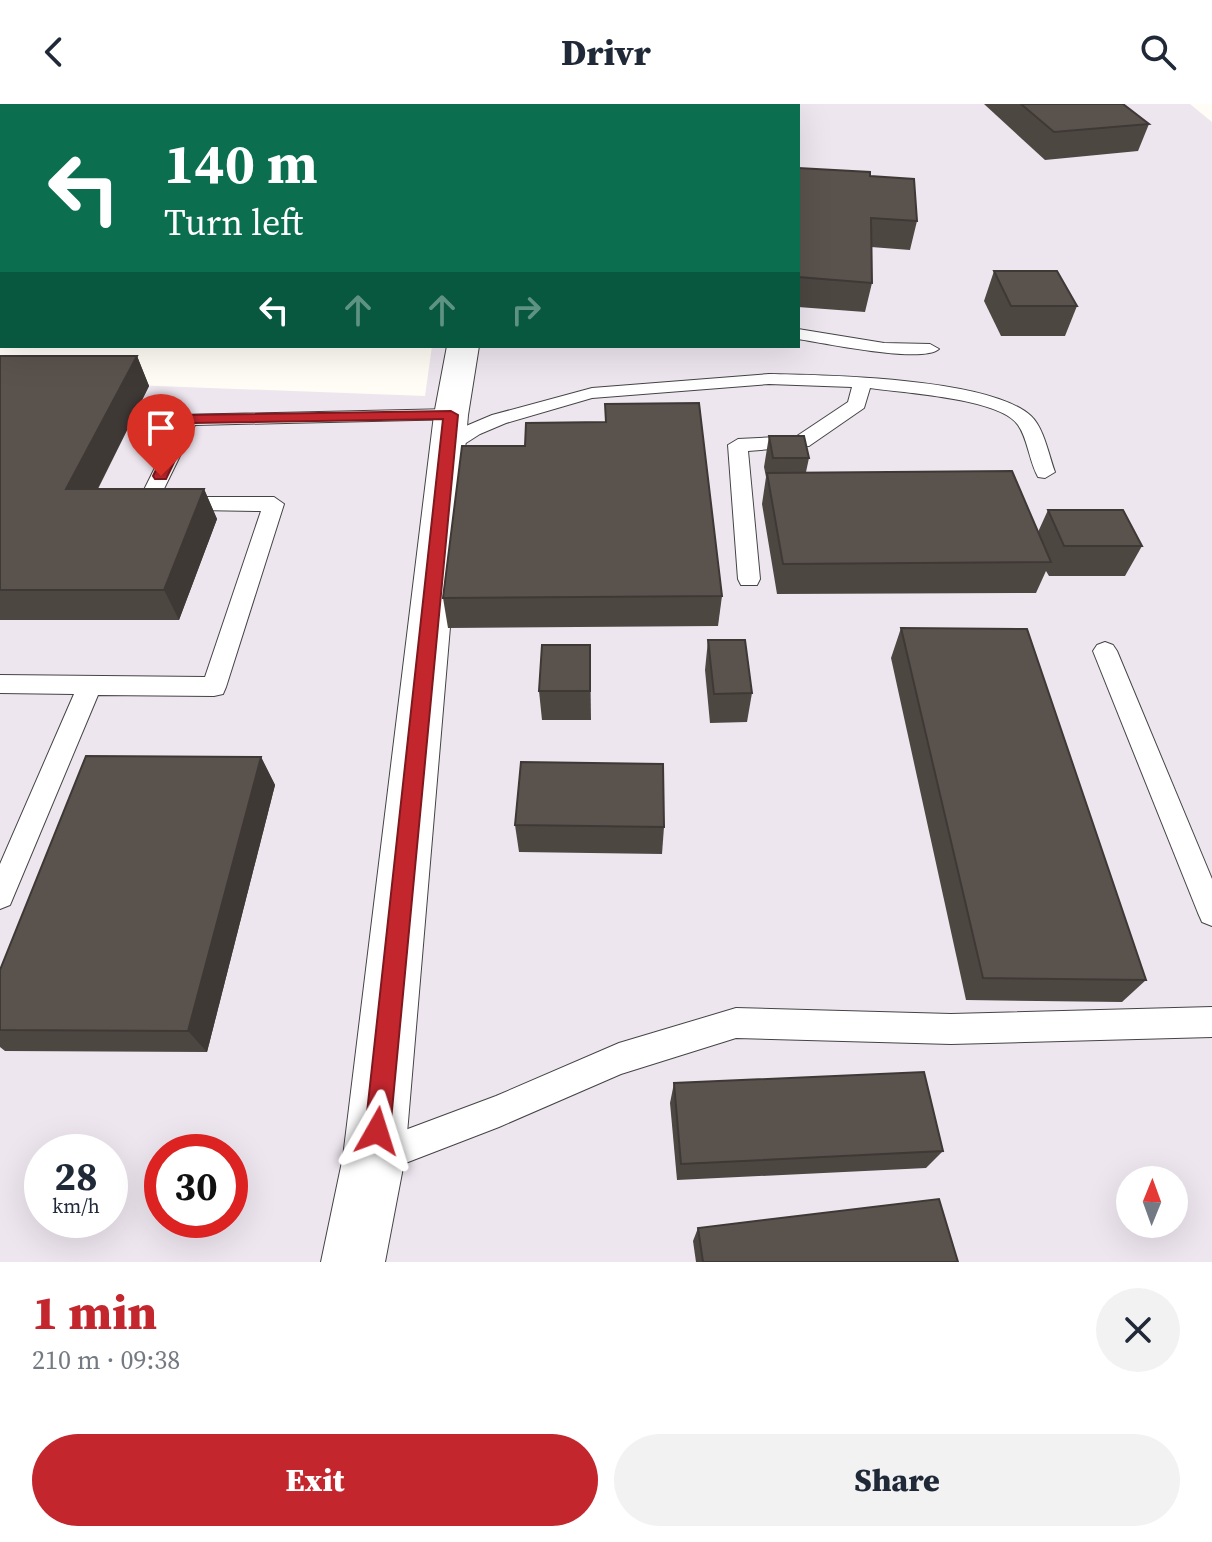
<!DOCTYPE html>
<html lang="en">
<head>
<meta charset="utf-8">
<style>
	:root { --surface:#fff; --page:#f2f2f3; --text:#1f2937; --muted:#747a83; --accent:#c4262e }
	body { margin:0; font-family:"Source Serif 4",serif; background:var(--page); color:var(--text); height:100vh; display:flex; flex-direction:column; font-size:30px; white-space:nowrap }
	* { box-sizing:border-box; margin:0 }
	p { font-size:26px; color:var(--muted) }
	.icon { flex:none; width:44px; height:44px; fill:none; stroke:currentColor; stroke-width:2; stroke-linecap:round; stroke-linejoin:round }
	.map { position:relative; height:1158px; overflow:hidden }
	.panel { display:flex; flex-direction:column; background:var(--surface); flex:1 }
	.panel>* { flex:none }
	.top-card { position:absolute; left:0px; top:0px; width:800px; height:244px; box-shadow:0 8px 32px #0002; background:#0b6e4f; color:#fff; overflow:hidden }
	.needle { width:52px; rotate:1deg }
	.buttons { position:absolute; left:1116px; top:1062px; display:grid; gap:16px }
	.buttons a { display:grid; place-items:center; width:72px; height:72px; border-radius:50%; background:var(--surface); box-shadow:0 8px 32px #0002; font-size:40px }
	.speed { position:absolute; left:24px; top:1030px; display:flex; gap:16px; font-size:40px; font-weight:700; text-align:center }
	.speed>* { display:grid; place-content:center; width:104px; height:104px; border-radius:50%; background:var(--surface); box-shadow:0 8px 32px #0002; line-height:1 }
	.speed small { font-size:20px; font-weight:400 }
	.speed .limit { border:12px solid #d22; background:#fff; color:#111 }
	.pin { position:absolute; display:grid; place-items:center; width:68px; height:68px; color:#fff; margin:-82px -34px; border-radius:50% 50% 50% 0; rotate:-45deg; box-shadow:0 0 8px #0007 }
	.pin .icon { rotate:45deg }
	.me { position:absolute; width:88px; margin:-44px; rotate:6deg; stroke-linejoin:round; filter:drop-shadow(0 0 6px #0008) }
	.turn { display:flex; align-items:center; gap:28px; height:168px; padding:0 32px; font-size:36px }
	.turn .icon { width:104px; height:104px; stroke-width:2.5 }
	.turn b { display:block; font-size:56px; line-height:68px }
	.lanes { display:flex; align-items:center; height:76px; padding:0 32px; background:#0003; justify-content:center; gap:40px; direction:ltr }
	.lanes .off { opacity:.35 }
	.round { display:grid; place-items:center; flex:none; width:84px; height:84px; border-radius:42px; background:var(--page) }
	.summary { display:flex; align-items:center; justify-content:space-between; height:136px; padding:0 32px }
	h1 { font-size:48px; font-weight:800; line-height:60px; color:var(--accent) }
	.primary-button { display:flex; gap:16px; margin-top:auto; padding:16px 32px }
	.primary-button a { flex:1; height:92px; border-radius:48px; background:var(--accent); color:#fff; font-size:32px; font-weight:800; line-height:92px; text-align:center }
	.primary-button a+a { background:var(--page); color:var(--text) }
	header { display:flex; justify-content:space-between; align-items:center; height:104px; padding:0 32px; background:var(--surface); font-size:36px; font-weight:800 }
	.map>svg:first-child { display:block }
</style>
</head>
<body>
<header><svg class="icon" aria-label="back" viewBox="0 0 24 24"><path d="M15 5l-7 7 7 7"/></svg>Drivr<svg class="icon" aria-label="search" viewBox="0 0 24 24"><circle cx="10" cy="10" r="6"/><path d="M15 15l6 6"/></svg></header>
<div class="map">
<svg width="1212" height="1158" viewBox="0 0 1212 1158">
	<rect width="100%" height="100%" fill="#fffdf5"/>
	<!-- industrial -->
	<path fill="#eee6ef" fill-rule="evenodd" d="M463,0H1190L1212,18V1158H0V276L425,292L432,242H798V2ZM42,1048H110V1116H42ZM162,1048H230V1116H162ZM1130,1076H1174V1120H1130Z"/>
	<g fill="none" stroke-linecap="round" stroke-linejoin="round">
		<!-- service casing -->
		<g stroke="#444" stroke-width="2">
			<g id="service">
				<path d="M798,225L884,239L930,240L939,245C922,260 824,239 798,235Z"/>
				<path d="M769,270C827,271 990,274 1031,312C1044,324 1049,352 1055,368L1045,374L1038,373C1029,357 1028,335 1018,321C1000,294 902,289 870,284L864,304L809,342L748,347L760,475L757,481H741L738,475L728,341L738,335L797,332L848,298L852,283L769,280L592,294L506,319L480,330L455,346H441L438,342L466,322L492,311L592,284Z"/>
				<path d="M451,305L458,307L460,311L458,315L195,321L160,393H274L284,400L226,583L223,590L214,592L98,591L10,801L0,805V760L74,590L0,589V571L205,573L261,407L140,405L137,400L181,311Z"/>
				<path d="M1105,538L1113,541L1117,547L1212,775V822L1202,818L1198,809L1093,547L1097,541Z"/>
				<path d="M1212,903V933L951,940L736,934L621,970L499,1023L377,1070L365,1065L360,1053L365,1041L496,992L619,939L736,904L951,910Z"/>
			</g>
		</g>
		<!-- minor casing -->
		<g stroke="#444" stroke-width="2">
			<g id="minor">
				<rect x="485" y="0" width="24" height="2"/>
				<path d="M447,242H479L468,311L405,1053L385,1158H321L343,1053L434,311Z"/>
			</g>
		</g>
		<!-- service -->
		<use href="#service" fill="#fff" fill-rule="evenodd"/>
		<!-- minor -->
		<use href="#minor" fill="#fff" fill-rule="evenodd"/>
	</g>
	<!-- wall -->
	<g fill="#4d4742">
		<path d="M507,0H533L534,2H507Z"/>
		<path d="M984,0H1123L1149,20L1138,47L1045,56Z"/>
		<path d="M798,64L870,72L917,117L910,146L871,143L872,179L865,208L798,203Z"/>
		<path d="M994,167L1077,202L1065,232H1001L984,197Z"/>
		<path d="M0,252H137L149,282L98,385H204L217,415L179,516H0Z"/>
		<path d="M769,332L809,354L806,368L1038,428L1048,406L1142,442L1125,472H1049L1046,467L1036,489L777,490L762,400L766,373L764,363Z"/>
		<path d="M722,492L718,522L448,524L443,494Z"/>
		<path d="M901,524L1146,876L1122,898L966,896L891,554Z"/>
		<path d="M708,536L752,589L747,618L710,619L705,566Z"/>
		<path d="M590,541L591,616H542L539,587Z"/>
		<path d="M261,653L275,681L207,948L5,947L0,943V866Z"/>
		<path d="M515,721L664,723L662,750L519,748Z"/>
		<path d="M674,979L943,1047L926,1064L677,1076L670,999Z"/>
		<path d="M698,1124L958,1158H696L693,1137Z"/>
	</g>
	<!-- shaded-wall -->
	<g fill="#3f3936">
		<path d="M137,252L149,282L82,415L66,385Z"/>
		<path d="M204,385L217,415L179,516L164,486Z"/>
		<path d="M261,653L275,681L207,948L188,927Z"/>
	</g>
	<!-- building -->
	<g fill="#5a524d" stroke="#3f3936" stroke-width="2">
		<path d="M1021,0H1123L1149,20L1054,28Z"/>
		<path d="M798,64L870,68V72L914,75L917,117L871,114L872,179L798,173Z"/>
		<path d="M994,167H1057L1077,202H1011Z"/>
		<path d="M0,252H137L66,385H204L164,486H0Z"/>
		<path d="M699,299L722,492L443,494L462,342H525L526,319L606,318L605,300Z"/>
		<path d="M769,332H804L809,354H773Z"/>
		<path d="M1012,367L1051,458L783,460L767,369Z"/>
		<path d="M1048,406H1123L1142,442H1064Z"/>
		<path d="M901,524L1027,525L1146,876L983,874Z"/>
		<path d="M708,536H745L752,589L714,590Z"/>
		<path d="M542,541H590V587H539Z"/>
		<path d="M86,652L261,653L188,927L0,926V866Z"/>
		<path d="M521,658L663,660L664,723L515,721Z"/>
		<path d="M924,968L943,1047L681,1060L674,979Z"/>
		<path d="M939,1095L958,1158H703L698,1124Z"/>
	</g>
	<!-- route -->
	<path fill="#c4262e" stroke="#7f191e" stroke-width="2" d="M451,307L458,311L390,1027L386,1036L377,1039L368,1036L365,1027L443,315L193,319L166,375H155L153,372L181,315L188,311Z"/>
</svg>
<div class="buttons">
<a><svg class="needle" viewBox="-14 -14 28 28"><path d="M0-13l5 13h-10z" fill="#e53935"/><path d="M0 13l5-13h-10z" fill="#747a83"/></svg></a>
</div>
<div class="speed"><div>28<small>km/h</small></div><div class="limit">30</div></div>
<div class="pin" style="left:161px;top:372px;background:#d93025"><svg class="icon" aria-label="arrive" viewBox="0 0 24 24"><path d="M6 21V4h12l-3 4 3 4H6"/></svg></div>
<svg class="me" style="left:377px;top:1027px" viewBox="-20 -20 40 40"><path d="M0-17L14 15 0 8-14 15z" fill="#c4262e" stroke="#fff" stroke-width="4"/></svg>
<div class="top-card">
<div class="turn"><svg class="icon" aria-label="left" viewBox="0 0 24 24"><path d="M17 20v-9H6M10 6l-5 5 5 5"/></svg><div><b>140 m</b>Turn left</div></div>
<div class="lanes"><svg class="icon" aria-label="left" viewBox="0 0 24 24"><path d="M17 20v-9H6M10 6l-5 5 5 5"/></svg><svg class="icon off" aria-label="ahead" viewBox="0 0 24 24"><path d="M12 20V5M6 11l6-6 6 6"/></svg><svg class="icon off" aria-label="ahead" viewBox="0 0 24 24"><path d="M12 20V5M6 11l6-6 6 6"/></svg><svg class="icon off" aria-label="right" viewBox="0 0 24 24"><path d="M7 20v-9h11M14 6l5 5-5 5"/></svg></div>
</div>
</div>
<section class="panel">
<div class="summary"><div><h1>1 min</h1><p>210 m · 09:38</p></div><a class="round"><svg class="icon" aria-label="close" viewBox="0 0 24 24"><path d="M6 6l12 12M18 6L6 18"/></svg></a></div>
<div class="primary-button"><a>Exit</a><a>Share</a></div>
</section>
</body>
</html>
